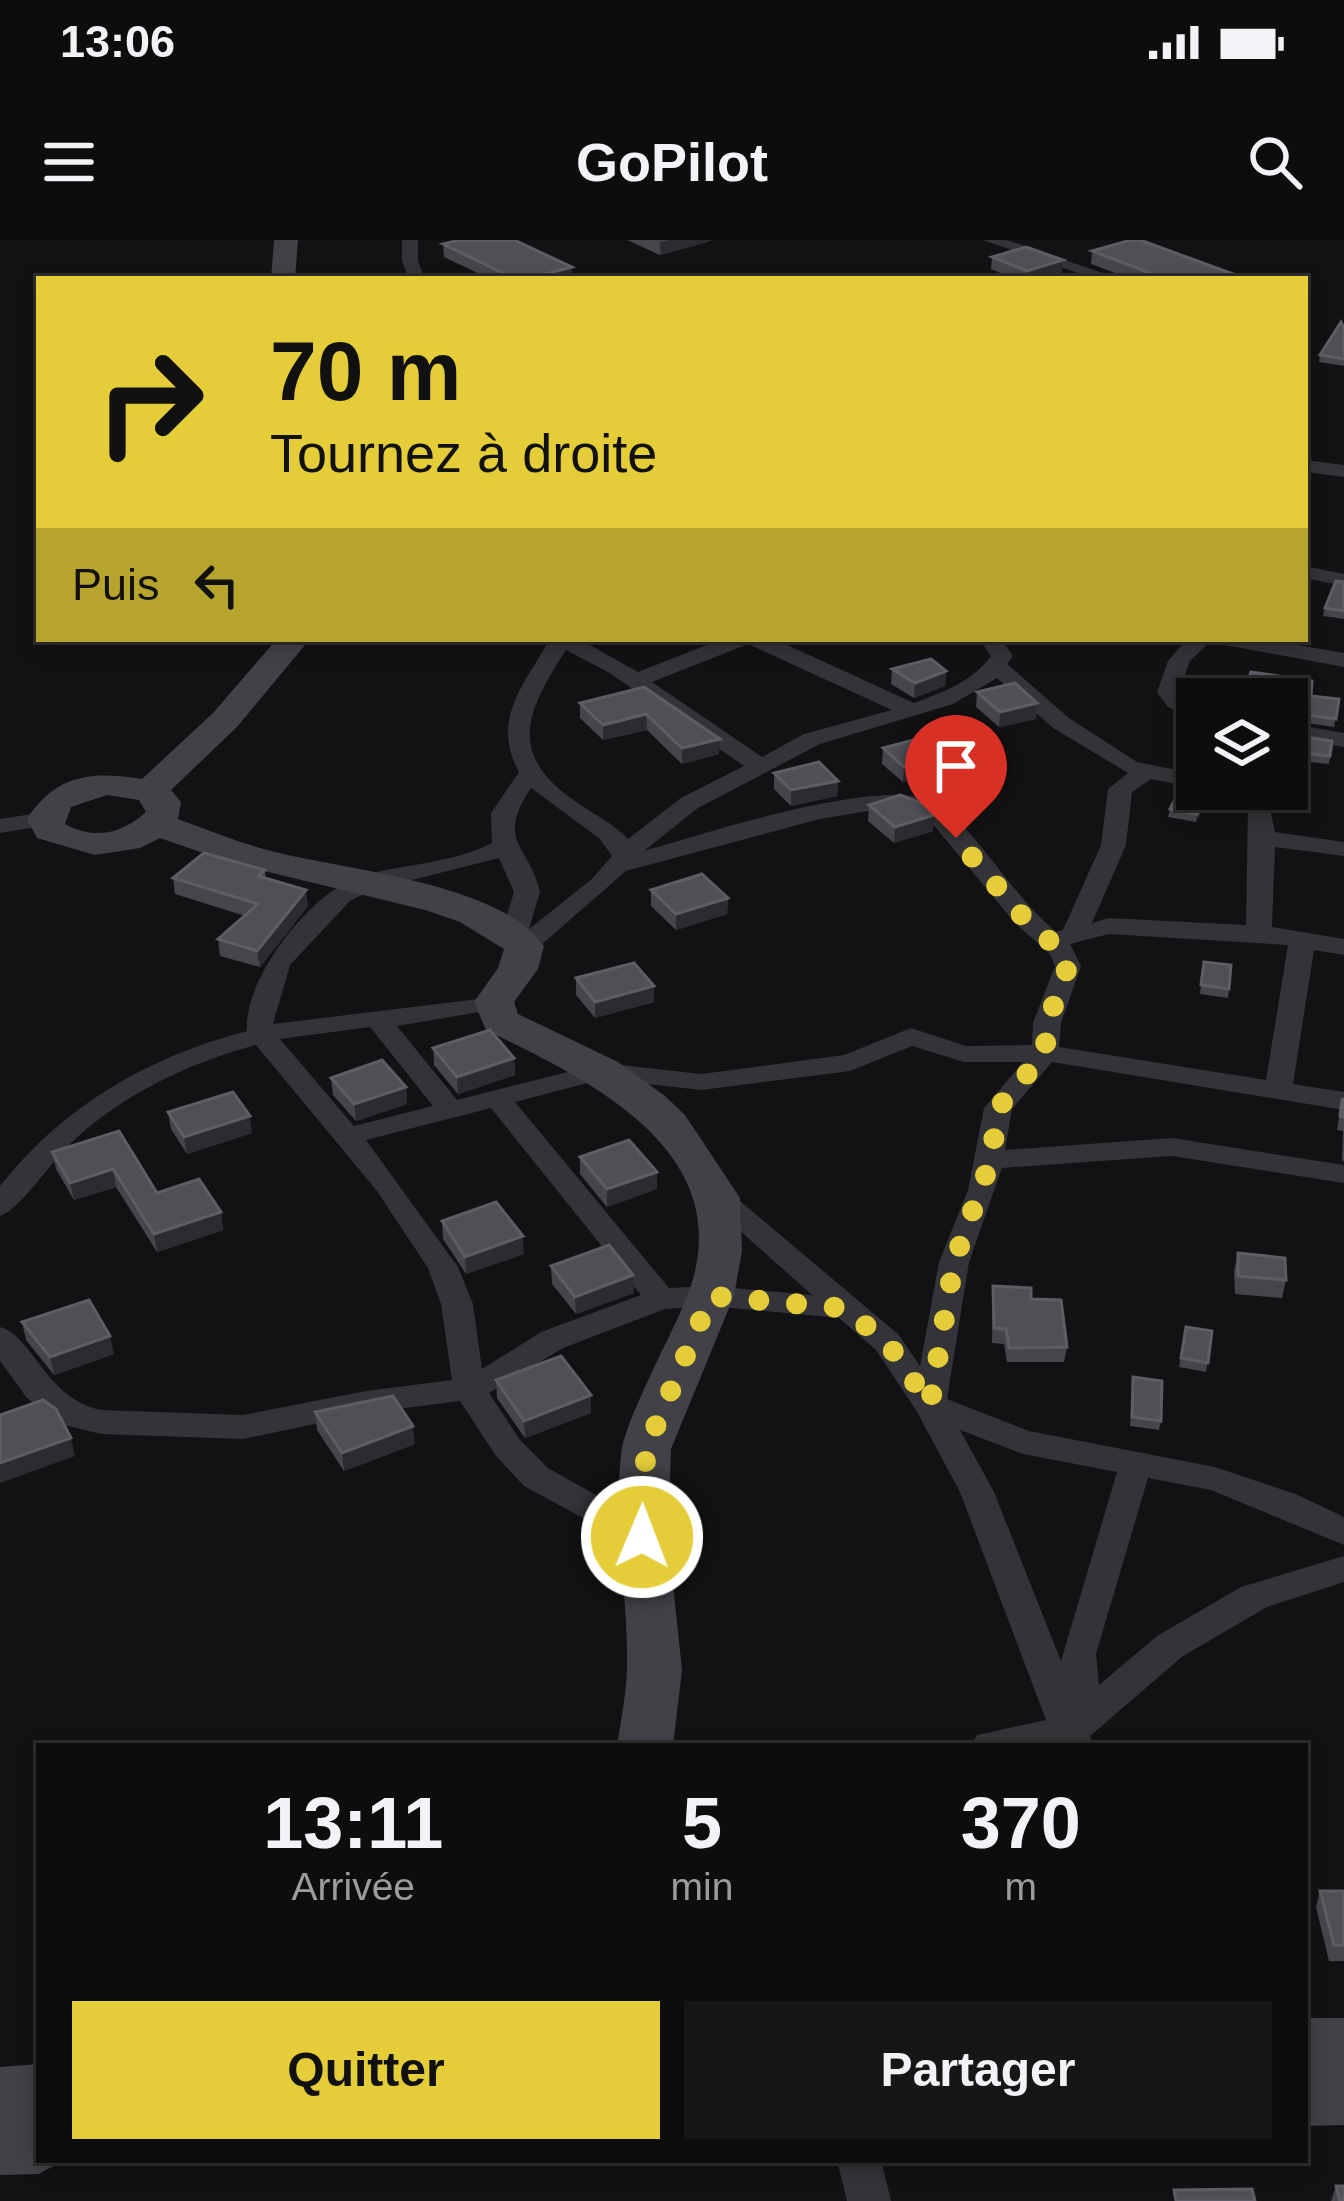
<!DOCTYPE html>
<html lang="fr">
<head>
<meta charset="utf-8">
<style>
	:root { --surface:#0e0d0e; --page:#171617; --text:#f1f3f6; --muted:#9b9c9e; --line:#2e2d2e; --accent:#e4cd38 }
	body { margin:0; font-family:Helvetica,sans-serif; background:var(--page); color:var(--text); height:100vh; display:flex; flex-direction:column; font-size:45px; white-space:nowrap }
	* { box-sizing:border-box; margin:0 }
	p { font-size:39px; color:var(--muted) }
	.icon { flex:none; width:66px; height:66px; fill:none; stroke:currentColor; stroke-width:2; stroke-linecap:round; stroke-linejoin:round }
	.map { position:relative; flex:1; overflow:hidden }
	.details { position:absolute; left:36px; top:1503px; width:1272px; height:420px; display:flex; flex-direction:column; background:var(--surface); border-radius:0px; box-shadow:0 6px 18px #0003,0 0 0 3px var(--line) }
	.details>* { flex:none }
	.guide { position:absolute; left:36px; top:36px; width:1272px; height:366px; border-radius:0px; box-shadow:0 6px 18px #0003,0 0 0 3px var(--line); background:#e4cd38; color:#111; overflow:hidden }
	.buttons { position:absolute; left:1176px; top:438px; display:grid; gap:24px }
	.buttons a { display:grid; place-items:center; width:132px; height:132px; border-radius:0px; background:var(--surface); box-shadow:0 6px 18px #0003,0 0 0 3px var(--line); font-size:60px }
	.pin { position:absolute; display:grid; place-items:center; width:102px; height:102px; color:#fff; margin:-123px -51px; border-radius:50% 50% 50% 0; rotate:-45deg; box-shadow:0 0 12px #0007 }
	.pin .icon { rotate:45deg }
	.me { position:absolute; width:132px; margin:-66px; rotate:1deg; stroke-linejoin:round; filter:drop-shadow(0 0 9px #0008) }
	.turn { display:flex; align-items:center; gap:42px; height:252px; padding:0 36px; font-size:54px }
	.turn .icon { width:156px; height:156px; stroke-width:2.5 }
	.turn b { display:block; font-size:84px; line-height:102px }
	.then { display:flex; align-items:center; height:114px; padding:0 36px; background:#0003; gap:24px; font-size:45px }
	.eta { display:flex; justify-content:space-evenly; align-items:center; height:204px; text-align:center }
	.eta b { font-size:72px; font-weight:800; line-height:84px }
	.action { display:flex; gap:24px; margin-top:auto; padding:24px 36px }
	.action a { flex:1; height:138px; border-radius:0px; background:var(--accent); color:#111; font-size:48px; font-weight:800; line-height:138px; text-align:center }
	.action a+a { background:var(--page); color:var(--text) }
	.status { display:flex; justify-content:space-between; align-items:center; height:84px; padding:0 60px; background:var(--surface); direction:ltr }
	.status svg { height:33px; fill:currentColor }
	header { display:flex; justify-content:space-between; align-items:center; height:156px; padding:0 36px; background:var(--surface); font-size:54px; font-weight:800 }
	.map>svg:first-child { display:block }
</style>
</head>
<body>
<div class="status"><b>13:06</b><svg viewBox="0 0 49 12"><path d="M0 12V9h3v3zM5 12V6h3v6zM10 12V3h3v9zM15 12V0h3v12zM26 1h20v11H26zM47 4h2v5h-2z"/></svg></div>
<header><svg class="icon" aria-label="menu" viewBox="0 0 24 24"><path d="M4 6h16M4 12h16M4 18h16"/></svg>GoPilot<svg class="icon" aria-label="search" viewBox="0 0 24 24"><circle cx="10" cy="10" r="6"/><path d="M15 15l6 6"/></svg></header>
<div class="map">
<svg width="1344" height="1961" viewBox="0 0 1344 1961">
	<rect width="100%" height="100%" fill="#121113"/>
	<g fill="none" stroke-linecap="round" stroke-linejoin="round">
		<!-- street -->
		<g fill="#333338" fill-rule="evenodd">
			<path d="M402,0H418V21L425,39H409L402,21Z"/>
			<path d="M983,0H1007L1120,39H1095Z"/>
			<path d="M1305,220L1344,225V237L1305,232Z"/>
			<path d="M1305,326L1344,334V346L1305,338Z"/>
			<path d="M550,399H579L638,432L722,399H774L914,463C943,452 972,442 991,416L979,399H1001L1013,416L1007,424L1069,478L1137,522L1197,534V548L1151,539L1132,552L1126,605L1092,683L1109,678L1246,685L1248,564L1220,549H1253L1267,555L1275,592L1344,602V616L1275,607L1272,687L1344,699V715L1314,710L1293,844L1344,852V870L1052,822L1012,869L1005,910L1172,898L1344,925V943L1172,916L1002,928L969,1022L947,1159L1029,1191L1215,1227L1298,1255L1344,1277V1305L1211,1250L1148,1238L1096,1414L1099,1445L1157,1396L1241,1347L1344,1316V1342L1267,1367L1183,1416L1090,1496L1094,1506H971L977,1495L1046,1480L960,1252L916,1170L876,1110L839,1078L711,1066L665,1069L563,1108L489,1153L520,1200L548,1228L654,1288L659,1297L654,1306L642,1310L524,1246L496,1216L460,1161L366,1173L243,1199L101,1194L65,1185L27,1158L0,1121V1087C34,1097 46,1159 101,1170L243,1175L366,1151L452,1140L441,1064L428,1028L377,951L256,805C189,823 123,854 72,902C53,919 20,970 0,976V946C64,865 148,817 247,791C243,740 309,655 356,638C400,623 450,625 492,603L491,573L519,532C490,479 525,444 550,399ZM748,404L892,470L804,494L762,517L652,442ZM566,410L608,432L744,526L681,558L628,599C613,583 593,574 575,561C505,513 528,469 566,410ZM997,438L1053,488L1128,533L1108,549L1101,605L1063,690L1056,692C1014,656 986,606 946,568C901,527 703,595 644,611L698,568L820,504L953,464ZM531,548L600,599L612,616L592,639L529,689L540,652C529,603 495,603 531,548ZM898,566L927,577L1015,683L1050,714L1055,726L1033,783L1032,805L966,806L911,788L844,815L701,834L603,823L457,860L397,786L503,768L507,762L503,756L273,784L290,725L350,661L372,650L499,618L514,652L501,695L513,703L515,712H533L626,631L820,579ZM1109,694L1288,705L1266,840L1059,807L1061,783L1081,726L1070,704ZM370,787L433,866L354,886L280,799ZM912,806L964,822H1023L984,868L968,950L939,1022L920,1126L898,1094L728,951H708L703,958L812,1055L711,1046L669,1048L515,862L603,839L701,850L850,831ZM491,868L641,1055L541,1092L482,1129L473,1064L458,1027L366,900ZM960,1190L1023,1214L1117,1232L1061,1421L994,1252Z"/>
			<path d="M1187,399H1213L1190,421L1179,451L1197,463V479L1168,467L1157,452L1168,421Z"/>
			<path d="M1214,399H1262L1344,413V427L1225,405Z"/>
			<path d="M1287,483L1344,493V507L1287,497Z"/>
			<path d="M45,572L54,574V584L0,593V579Z"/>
			<path d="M837,1920H881L891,1961H847Z"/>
		</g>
		<!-- secondary -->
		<g fill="#414147" fill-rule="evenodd">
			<path d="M274,0H298L295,39H271Z"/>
			<path d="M277,399H310L237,487L171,550L181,562L178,579C210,591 242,604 275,612C346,630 500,643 544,706L538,729L514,762L518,774L618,822L665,856L685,875L740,958L742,1011L734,1056L671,1209L668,1297L682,1430L673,1506H617C621,1479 627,1451 627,1425C628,1354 613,1286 621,1215C624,1182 669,1100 684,1064C748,915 593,842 486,790L474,762L498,728L504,709L460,682L425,670L235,624L160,598L140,608L95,615L37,598L27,579C56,534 92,531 142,539L213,473ZM107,555L139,560L146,572C122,594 94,600 65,584L71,567Z"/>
			<path d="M1305,1778H1344V1885L1305,1886Z"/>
			<path d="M39,1824V1920H64L39,1934L0,1935V1827Z"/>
		</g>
	</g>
	<!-- wall -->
	<g fill="#45454b">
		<path d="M627,0H711V1L660,15Z"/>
		<path d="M443,4L572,27V39H490L444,17Z"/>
		<path d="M1092,11L1232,39H1131L1091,24Z"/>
		<path d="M992,17L1062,32L1040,39H1007L1012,38L991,29Z"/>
		<path d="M1344,88V126L1319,122L1320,115Z"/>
		<path d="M1344,342V379L1323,376L1325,368Z"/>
		<path d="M892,429L946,431L945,446L914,458L891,444Z"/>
		<path d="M644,447L719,514L682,524L647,490L603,500L580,478V463Z"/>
		<path d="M977,452L1037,463L1036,479L999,487L976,467Z"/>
		<path d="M1311,456L1339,459L1334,487L1287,480V459Z"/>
		<path d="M1305,497L1332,501L1329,524L1301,521Z"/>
		<path d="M883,508L951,514L950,530L903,542L882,524Z"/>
		<path d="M1197,511V530L1185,527L1186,519Z"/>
		<path d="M774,533L838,541L837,556L791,566L774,549Z"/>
		<path d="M1197,549H1213L1196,582L1168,577L1170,569Z"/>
		<path d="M869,565L933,591L894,603L868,581Z"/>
		<path d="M265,630L266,639L308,666L260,727L220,716L218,699L245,676L175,654L173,638Z"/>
		<path d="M651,650L728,658L727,674L676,690L651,666Z"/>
		<path d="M1204,722L1229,749L1228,758L1200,754Z"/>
		<path d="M576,738L654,762L595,778L576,755Z"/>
		<path d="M433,808L514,818L515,835L458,854L434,825Z"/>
		<path d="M331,838L406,847L407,864L356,881L333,855Z"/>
		<path d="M1344,859V922L1342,920L1343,891L1337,890L1342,860Z"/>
		<path d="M168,872L252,893L187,914L171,889Z"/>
		<path d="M119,891L157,953L221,972L223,990L157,1012L116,947L74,960L56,929L52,912Z"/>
		<path d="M580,917L657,949L607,967L580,934Z"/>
		<path d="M442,981L524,1014L466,1034L443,999Z"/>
		<path d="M1238,1013L1286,1040L1282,1058L1235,1054L1234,1031Z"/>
		<path d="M551,1026L634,1053L576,1074L552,1044Z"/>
		<path d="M993,1046L1031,1059L1067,1107L1064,1122H1007L1004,1104L992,1103Z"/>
		<path d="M22,1082L114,1114L54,1135L26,1100Z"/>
		<path d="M1186,1087L1212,1091L1206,1132L1179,1127Z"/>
		<path d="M1133,1137L1161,1181L1159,1190L1130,1186Z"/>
		<path d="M496,1140L591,1173L525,1198L497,1158Z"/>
		<path d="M315,1172L415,1204L344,1231L317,1190Z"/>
		<path d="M1320,1651H1344V1721H1329L1316,1667Z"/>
		<path d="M1336,1946L1344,1961H1331Z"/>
	</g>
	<!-- shaded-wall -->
	<g fill="#2c2c30">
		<path d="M669,0H711V1L660,15V2Z"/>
		<path d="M1063,20L1062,32L1040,39H1026L1027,31Z"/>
		<path d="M572,27V39H526Z"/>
		<path d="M946,431L945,446L914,458L915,443Z"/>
		<path d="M1037,463L1036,479L999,487L1000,472Z"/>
		<path d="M646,474L647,490L603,500V485Z"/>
		<path d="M720,499L719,514L682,524V508Z"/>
		<path d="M951,514L950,530L903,542L904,527Z"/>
		<path d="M838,541L837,556L791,566V550Z"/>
		<path d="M1210,549H1213L1196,582L1197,574Z"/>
		<path d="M934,575L933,591L894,603L895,587Z"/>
		<path d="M306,650L308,666L260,727L257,711Z"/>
		<path d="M728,658L727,674L676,690V674Z"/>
		<path d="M654,746V762L595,778V762Z"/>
		<path d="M514,818L515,835L458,854L457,837Z"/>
		<path d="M406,847L407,864L356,881L354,864Z"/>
		<path d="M250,876L252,893L187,914L184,897Z"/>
		<path d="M113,929L116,947L74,960L70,943Z"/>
		<path d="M657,932V949L607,967V949Z"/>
		<path d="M221,972L223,990L157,1012L154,994Z"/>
		<path d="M523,996L524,1014L466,1034L465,1017Z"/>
		<path d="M633,1035L634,1053L576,1074L575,1057Z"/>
		<path d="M110,1096L114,1114L54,1135L50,1117Z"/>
		<path d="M591,1155V1173L525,1198L524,1181Z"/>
		<path d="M413,1186L415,1204L344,1231L342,1213Z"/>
		<path d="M71,1198L75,1216L0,1243V1223Z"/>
	</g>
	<!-- building -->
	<g fill="#4f5056" stroke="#5d5d65" stroke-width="3">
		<path d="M460,0H514L572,27L526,39H515L443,4Z"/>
		<path d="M1131,0H1140L1233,34L1217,39H1166L1092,11Z"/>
		<path d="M1026,7L1063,20L1027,31L992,17Z"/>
		<path d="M1341,82L1344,88V119L1320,115Z"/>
		<path d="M1336,341L1344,342V371L1325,368Z"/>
		<path d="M931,419L946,431L915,443L892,429Z"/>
		<path d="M1251,432L1312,441L1311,456L1339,459L1336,479L1287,472V459H1242Z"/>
		<path d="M1015,443L1037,463L1000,472L977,452Z"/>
		<path d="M644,447L720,499L682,508L646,474L603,485L580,463Z"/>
		<path d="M929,496L951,514L904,527L883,508Z"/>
		<path d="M1305,497L1332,501L1330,516L1302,513Z"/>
		<path d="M1197,511V522L1186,519Z"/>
		<path d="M819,522L838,541L791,550L774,533Z"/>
		<path d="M1184,542L1197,543V549H1210L1197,574L1170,569Z"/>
		<path d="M900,555L926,565L934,575L895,587L869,565Z"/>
		<path d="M204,613L265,630L258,636L306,650L257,711L218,699L258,664L173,638Z"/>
		<path d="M702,634L728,658L676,674L651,650Z"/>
		<path d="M1204,722L1231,725L1229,749L1201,745Z"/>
		<path d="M634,723L654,746L595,762L576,738Z"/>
		<path d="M490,790L514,818L457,837L433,808Z"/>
		<path d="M382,820L406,847L354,864L331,838Z"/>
		<path d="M233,852L250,876L184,897L168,872Z"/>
		<path d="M1344,859V877L1340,876L1342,860Z"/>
		<path d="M119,891L157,953L199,939L221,972L154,994L113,929L70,943L52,912Z"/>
		<path d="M629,900L657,932L607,949L580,917Z"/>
		<path d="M496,962L523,996L465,1017L442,981Z"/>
		<path d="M609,1005L633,1035L575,1057L551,1026Z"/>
		<path d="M1238,1013L1285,1018L1286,1040L1238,1036Z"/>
		<path d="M993,1046L1031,1048V1059L1061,1060L1067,1107L1009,1108L1006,1089L994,1088Z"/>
		<path d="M89,1060L110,1096L50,1117L22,1082Z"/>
		<path d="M1186,1087L1212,1091L1208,1123L1181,1118Z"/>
		<path d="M561,1116L591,1155L524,1181L496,1140Z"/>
		<path d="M1133,1137L1162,1141L1161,1181L1132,1177Z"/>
		<path d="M393,1156L413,1186L342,1213L315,1172Z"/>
		<path d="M43,1160L56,1169L71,1198L0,1223V1175Z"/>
		<path d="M1320,1651H1344V1705H1334Z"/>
		<path d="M1336,1946H1344V1961H1340Z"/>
		<path d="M1252,1949L1255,1961H1176L1174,1950Z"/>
	</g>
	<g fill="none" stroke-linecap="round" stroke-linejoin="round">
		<!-- route -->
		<path stroke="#e4cd38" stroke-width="21" stroke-dasharray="0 37.8" d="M642,1297L646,1209L711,1056L843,1068L887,1102L930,1165L954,1022L991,920L998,868L1045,813L1047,784L1068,726L1062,712L1024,678L956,598"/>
	</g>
</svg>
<div class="buttons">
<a><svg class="icon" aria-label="layers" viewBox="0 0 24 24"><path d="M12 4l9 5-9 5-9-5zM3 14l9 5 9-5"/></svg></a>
</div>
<div class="pin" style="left:956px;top:598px;background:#d93025"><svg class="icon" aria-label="arrive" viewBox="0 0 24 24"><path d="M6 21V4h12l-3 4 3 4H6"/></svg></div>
<svg class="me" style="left:642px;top:1297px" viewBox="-20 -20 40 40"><circle r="17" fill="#e4cd38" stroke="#fff" stroke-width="3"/><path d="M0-11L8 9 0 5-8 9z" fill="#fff"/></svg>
<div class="guide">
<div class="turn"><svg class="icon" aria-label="right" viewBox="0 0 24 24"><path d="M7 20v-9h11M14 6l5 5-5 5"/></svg><div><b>70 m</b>Tournez à droite</div></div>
<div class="then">Puis<svg class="icon" aria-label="left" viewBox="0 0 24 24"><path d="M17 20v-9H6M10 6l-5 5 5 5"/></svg></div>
</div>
<section class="details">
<div class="eta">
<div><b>13:11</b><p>Arrivée</p></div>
<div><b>5</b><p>min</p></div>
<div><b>370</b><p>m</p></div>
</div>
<div class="action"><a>Quitter</a><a>Partager</a></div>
</section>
</div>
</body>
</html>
